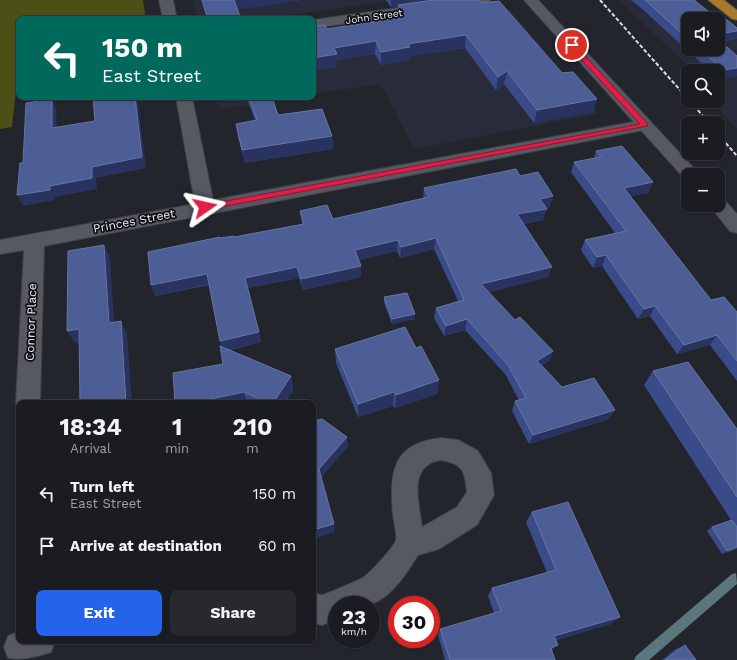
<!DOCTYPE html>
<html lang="en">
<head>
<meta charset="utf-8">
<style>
	:root { --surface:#1a1c22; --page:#27292f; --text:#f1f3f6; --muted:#9fa1a5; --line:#383a40; --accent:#2563eb }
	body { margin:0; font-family:"Work Sans",sans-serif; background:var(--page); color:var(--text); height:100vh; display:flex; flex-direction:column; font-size:15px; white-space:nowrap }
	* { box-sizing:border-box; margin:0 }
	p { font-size:13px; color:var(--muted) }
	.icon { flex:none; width:22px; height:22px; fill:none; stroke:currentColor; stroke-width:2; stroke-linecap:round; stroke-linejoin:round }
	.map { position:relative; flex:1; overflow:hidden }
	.details { position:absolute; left:16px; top:400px; width:300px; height:244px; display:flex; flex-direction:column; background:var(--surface); border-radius:8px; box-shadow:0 1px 3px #0004,0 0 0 1px var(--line) }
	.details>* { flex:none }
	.top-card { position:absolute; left:16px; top:16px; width:300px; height:84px; border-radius:8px; box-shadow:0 1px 3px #0004,0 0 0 1px var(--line); background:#00695c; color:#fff; overflow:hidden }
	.tools { position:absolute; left:681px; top:12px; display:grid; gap:8px }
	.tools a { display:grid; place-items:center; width:44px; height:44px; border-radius:8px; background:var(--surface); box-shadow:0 1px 3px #0004,0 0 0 1px var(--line); font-size:20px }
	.speed { position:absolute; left:328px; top:596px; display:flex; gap:8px; font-size:20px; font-weight:700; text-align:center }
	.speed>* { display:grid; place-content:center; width:52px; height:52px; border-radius:50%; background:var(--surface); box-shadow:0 1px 3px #0004,0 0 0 1px var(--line); line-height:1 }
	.speed small { font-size:10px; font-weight:400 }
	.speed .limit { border:6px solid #d22; background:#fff; color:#111 }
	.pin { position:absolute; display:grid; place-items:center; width:34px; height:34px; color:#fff; margin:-17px; border:2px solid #fff; border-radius:50%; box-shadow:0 1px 4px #0007 }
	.me { position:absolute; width:44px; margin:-22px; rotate:79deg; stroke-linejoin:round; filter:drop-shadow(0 0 3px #0008) }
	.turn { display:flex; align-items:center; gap:14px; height:84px; padding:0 20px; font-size:18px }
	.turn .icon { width:52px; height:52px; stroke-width:2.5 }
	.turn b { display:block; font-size:28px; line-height:34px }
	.eta { display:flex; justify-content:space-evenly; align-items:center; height:68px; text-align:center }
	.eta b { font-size:24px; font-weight:700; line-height:28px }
	.button { display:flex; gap:8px; margin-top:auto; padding:8px 20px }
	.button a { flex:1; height:46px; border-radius:8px; background:var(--accent); color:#fff; font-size:16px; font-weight:700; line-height:46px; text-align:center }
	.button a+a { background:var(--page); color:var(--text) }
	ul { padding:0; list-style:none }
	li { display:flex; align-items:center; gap:12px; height:52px; padding:0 20px }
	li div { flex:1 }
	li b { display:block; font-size:15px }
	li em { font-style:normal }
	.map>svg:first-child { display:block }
</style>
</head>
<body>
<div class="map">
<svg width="737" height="660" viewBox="0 0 737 660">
	<rect width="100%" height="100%" fill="#23252d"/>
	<!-- built -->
	<g fill="#282c3a">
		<path d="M192,0H397L263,19H197Z"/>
		<path d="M618,0H687L688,49H718V22L737,36V129L710,101H718V71H694Z"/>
		<path d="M510,10L599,114L414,149L381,84L313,94V38Z"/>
		<path d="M216,97H296L219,109Z"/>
	</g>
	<!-- green -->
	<path fill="#4b5116" d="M0,0H143L146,19H19V81H17L12,127L0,129Z"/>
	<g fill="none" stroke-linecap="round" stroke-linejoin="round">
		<!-- stream -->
		<path fill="#5a777d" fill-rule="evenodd" d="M736,573L737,584L649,660H634L636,656L732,574Z"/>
		<!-- street casing -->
		<g stroke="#3e4047" stroke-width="2">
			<g id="street">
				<path d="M159,0H173L177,19H163Z"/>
				<path d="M454,0H490L488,3L483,4L313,28V20Z"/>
				<path d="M176,97H192L213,200L644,120L650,121L652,125L650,129L644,130L44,246L40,403H19V409L16,403L24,250L0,254V240L195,204Z"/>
				<path d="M441,438L458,440L478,451L491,473L494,495L477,525L439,549L418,555C407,573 388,603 365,605C356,606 346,605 337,605V618L322,625L313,623V593C316,594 319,595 322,595C327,594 359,580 364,577C371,572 394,547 396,540C397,533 394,522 393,515C389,473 392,443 441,438ZM441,460C463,464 465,471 467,492L457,507L422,527C419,503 407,465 441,460Z"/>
				<path d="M19,632V641H55L51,652C37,657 22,660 8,658L4,647L8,636Z"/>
			</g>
		</g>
		<!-- secondary casing -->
		<g stroke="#3e4047" stroke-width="2">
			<g id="secondary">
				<path d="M524,0H538L700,175H688V180L685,179Z"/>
				<path d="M718,199L725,201L737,214V233L730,231L709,205H718Z"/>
			</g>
		</g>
		<!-- highway casing -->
		<g stroke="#3e4047" stroke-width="2">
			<path id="highway" d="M708,0H724L737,10V20L732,19Z"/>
		</g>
		<!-- street -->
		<use href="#street" fill="#565962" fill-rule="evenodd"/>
		<!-- secondary -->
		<use href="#secondary" fill="#565962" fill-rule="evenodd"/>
		<!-- highway -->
		<use href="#highway" fill="#a77929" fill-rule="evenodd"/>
		<!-- rail -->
		<g stroke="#dbdde2" stroke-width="2" stroke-dasharray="4 2" stroke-linecap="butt">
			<path d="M600,0L688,99"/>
			<path d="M690,101L709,123"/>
			<path d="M718,134L737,156"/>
		</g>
	</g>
	<!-- wall -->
	<g fill="#3a4b89" fill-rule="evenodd">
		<path d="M202,0H301L237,9L241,19H207Z"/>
		<path d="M386,0H479L593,112L534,123L504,84L496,90L465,48L410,56V60L381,65L375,54L337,60V67L313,71V26L327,29L398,18V7H391Z"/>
		<path d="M631,0H694L713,15L737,28V37L736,39L721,42L737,56V76L719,79L718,78V71H710L640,7ZM688,19L718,49H688Z"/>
		<path d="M246,97H272L278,115L332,136L333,149L245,163L238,137L236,124L255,120Z"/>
		<path d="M596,151L653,182L648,193L630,196L711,300L737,312V381L710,345L677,354L650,316L638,319L602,266L593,268L581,250L585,240L615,233L571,172L574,162L594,158Z"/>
		<path d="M520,176L550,207L546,208L543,220L523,224L548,277L489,292L515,320L553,351L549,361L542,365L562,387L609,419L529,444L512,411L515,401L519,400L505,374L465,330L444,336L434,318L436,308L458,301L434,249L400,258L397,251L359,260L361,277L303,290L299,278L248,288L261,342L230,350L291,376L293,390L285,403H175L223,364L221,346L209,285L155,296L220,238L234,237L302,224L300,211L333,219L423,198L424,188Z"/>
		<path d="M384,297L415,319L392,324L384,303Z"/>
		<path d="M416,348L439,380L437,394L395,408L393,406L358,417L336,363L335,349Z"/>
		<path d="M653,371L737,429V549L722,554L707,531L712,527L731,520L644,385Z"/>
		<path d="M532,512L611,624L556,640L552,651L555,660H445L438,635L440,629L494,613L488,596L492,588L547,573L526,522Z"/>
		<path d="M685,645L696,660H662L676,649Z"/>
	</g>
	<!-- shaded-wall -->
	<g fill="#28345f">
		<path d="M234,0H301L235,10Z"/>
		<path d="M391,0H453L398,5V7H391Z"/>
		<path d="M737,31V37L736,39L718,42V34Z"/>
		<path d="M466,35L465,48L410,56V60L381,65V52L408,44Z"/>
		<path d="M376,41L375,54L337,60V67L313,71V58L334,48Z"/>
		<path d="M737,68V76L719,79L723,70Z"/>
		<path d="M507,71L504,84L496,90L498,77Z"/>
		<path d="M135,97H137L146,168L96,178L97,189L55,197V200L23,206L17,195L50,186L92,167Z"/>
		<path d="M235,97H244L235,98Z"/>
		<path d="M52,99L56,109L57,139L52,128Z"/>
		<path d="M597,99L593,112L534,123L537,110Z"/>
		<path d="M332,136L333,149L245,163L242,150Z"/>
		<path d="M653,182L648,193L619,198L624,188Z"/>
		<path d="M553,196L550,207L537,210L540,199Z"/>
		<path d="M547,209L543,220L514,225L517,214Z"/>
		<path d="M436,238L434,249L400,258L401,247Z"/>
		<path d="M398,240L397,251L355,261V250Z"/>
		<path d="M104,245L110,258L115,336L109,323Z"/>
		<path d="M606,255L602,266L593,268L597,257Z"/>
		<path d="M361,266V277L303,290L301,279Z"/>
		<path d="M297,267L299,278L248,288L245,278Z"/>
		<path d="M552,267L548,277L479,295L481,284Z"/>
		<path d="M207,274L210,284L155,296L151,285Z"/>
		<path d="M655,306L650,316L638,319L644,309Z"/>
		<path d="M415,314V319L392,324V319Z"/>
		<path d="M467,319L465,330L444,336L446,326Z"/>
		<path d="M121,321L127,334L132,403H126Z"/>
		<path d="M79,329L86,341L75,343L67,331Z"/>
		<path d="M259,332L261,342L223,351L220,341Z"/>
		<path d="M717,335L710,345L677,354L684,345Z"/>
		<path d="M553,351L549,361L533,370L537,361Z"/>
		<path d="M291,376L293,390L285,403H273Z"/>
		<path d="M439,380L437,394L395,408L396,395Z"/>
		<path d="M244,392L247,403H192Z"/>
		<path d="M394,392L393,406L358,417V404Z"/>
		<path d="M615,410L609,419L529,444L533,435Z"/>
		<path d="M347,437L348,447L320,479L319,469Z"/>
		<path d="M334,524L335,532L313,539V530Z"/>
		<path d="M737,547V549L722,554L727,551Z"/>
		<path d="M620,617L611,624L547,642L554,636Z"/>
		<path d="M558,645L551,652V648Z"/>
	</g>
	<!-- building -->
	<g fill="#4d5d95" stroke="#6774a4">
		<path d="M202,0H234L241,19H208Z"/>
		<path d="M434,0H479L481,3L499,1L562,73L573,72L597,99L537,110L507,71L498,77L466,35L408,44L410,47L381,52L376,41L334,48L337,54L313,58V26L325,25L327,29L403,17L401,14H404L398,5Z"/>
		<path d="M645,0H694L713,15L720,14L737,28V31L718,34V19H688V39Z"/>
		<path d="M718,39L737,56V68L723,70L700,49H718Z"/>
		<path d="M93,97H135L142,157L92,167V178L50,186V190L17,195L20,163H23L26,103L52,99V128L95,121Z"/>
		<path d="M249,97H272L278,115L322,109L332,136L242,150L236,124L257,120Z"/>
		<path d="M622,146L653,182L624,188L711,300L724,297L737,312V361L717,335L684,345L655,306L644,309L606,255L597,257L585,240L626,231L574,162L601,157L596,151Z"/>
		<path d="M516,169L520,176L538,172L553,196L540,199L547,209L517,214L552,267L481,284L515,320L520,317L553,351L537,361L562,387L594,378L615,410L533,435L515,401L526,398L508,365L467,319L446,326L436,308L464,300L436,238L401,247L398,240L355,250L361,266L301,279L297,267L245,278L259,332L220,341L207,274L151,285L148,252L220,237V238L234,236V237L304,224L300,211L327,205L333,219L429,197L424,188Z"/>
		<path d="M104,245L109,323L121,321L126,403H80L79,329L67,331L68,251Z"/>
		<path d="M407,293L415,314L392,319L384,297Z"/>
		<path d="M405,327L416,348L421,346L439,380L396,395L394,392L358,404L335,349Z"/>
		<path d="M220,346L291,376L273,403H268L244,392L192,403H175L173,373L223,364Z"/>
		<path d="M688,362L737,429V497L653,371Z"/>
		<path d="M322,419L347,437L319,469L334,524L313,530V421Z"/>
		<path d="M568,502L620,617L554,636L558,645L551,648L555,660H450L440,629L501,611L492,588L556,570L532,512Z"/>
		<path d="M732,520L737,527V547L727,551L712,527Z"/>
		<path d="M685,645L696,660H665Z"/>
	</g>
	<!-- route -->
	<path fill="#e11d48" stroke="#92132f" d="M570,44H574L647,123V126L205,210L202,207L205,205L640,124L570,47Z"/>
	<g text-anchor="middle" stroke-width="3.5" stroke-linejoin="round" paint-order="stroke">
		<!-- far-street labels -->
		<g font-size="10" fill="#f0f2f7" stroke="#0d0f12">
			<text transform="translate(374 16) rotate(-8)" y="4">John Street</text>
		</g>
		<!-- street labels -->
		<g font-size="12" fill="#f0f2f7" stroke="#0d0f12">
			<text transform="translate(134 221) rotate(-11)" y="4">Princes Street</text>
			<text transform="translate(31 322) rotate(-88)" y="4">Connor Place</text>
		</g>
	</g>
</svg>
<div class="tools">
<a><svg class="icon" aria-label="sound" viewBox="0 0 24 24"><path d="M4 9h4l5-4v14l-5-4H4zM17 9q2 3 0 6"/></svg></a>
<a><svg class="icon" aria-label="search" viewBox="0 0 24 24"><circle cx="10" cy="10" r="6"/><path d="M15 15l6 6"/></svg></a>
<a>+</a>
<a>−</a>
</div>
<div class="speed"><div>23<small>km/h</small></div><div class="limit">30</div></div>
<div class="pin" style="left:572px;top:45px;background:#d93025"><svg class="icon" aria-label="arrive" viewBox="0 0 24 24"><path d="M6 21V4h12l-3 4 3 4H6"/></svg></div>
<svg class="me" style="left:205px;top:207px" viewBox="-20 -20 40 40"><path d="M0-17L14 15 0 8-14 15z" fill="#e11d48" stroke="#fff" stroke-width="4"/></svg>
<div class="top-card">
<div class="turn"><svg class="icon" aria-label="left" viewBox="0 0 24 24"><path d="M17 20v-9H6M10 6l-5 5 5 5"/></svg><div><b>150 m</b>East Street</div></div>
</div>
<section class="details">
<div class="eta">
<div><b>18:34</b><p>Arrival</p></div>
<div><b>1</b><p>min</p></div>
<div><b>210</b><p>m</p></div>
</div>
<ul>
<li><svg class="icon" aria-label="left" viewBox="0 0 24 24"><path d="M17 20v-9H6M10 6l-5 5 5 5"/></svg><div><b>Turn left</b><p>East Street</p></div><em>150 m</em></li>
<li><svg class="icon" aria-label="arrive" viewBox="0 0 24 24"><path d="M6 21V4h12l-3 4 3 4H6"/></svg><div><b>Arrive at destination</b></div><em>60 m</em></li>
</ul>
<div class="button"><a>Exit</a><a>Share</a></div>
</section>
</div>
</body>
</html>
